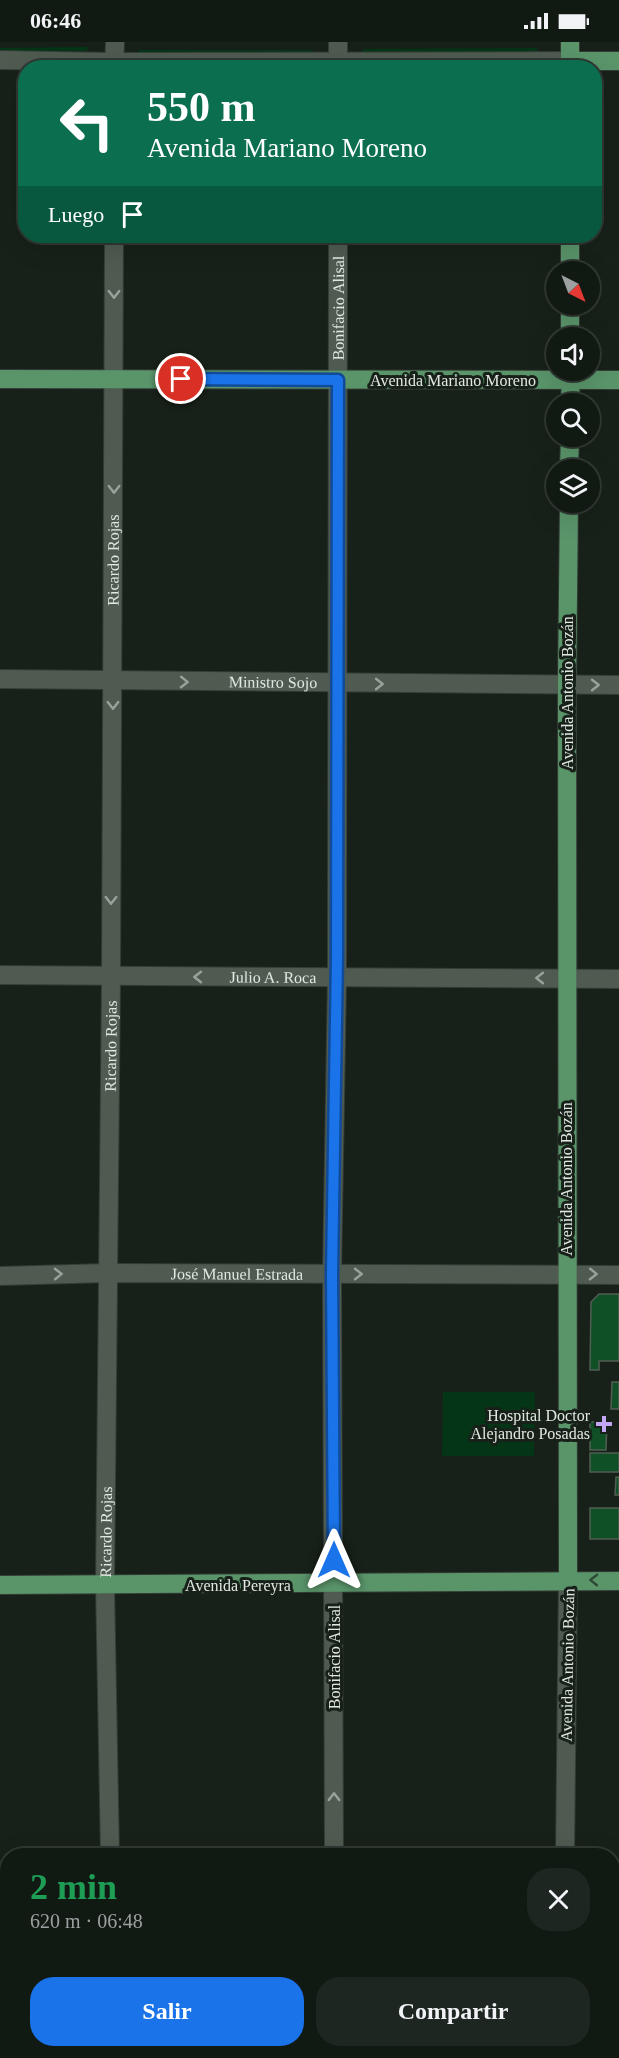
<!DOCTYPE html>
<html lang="es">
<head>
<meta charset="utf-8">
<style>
	:root { --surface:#111913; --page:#1e2621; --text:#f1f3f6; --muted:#9ca0a0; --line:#303833; --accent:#1a73e8 }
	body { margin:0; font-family:"Times New Roman",serif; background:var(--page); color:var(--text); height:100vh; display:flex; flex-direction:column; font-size:22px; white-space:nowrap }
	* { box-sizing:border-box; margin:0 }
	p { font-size:20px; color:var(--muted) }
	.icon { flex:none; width:33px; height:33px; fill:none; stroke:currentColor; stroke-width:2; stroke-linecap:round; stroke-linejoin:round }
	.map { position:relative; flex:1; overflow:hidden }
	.sheet { position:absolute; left:0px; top:1806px; width:620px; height:210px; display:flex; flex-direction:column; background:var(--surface); border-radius:24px 24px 0 0; box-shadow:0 6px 24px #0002,0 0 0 2px var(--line) }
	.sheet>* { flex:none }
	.top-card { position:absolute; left:18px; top:18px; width:584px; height:183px; border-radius:24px; box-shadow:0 6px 24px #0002,0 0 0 2px var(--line); background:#0b6e4f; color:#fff; overflow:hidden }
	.needle { width:39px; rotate:138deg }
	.tools { position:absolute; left:546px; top:219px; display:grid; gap:12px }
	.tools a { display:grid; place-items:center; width:54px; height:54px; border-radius:50%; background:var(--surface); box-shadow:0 6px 24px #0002,0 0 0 2px var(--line); font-size:30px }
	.pin { position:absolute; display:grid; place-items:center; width:51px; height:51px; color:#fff; margin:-26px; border:3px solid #fff; border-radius:50%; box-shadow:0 2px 6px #0007 }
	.me { position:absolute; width:66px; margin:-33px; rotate:0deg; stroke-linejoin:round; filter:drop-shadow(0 0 4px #0008) }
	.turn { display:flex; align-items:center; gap:21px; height:126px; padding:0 30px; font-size:27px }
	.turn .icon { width:78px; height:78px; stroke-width:2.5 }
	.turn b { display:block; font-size:42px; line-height:51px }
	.then { display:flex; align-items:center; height:57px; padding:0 30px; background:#0003; gap:12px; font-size:22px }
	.round { display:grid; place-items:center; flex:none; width:63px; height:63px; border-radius:24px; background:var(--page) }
	.overview { display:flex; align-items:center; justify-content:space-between; height:102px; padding:0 30px }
	h1 { font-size:36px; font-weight:700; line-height:45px; color:#1e9e55 }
	.primary-button { display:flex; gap:12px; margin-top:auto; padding:12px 30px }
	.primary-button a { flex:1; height:69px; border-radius:24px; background:var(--accent); color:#fff; font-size:24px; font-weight:700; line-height:69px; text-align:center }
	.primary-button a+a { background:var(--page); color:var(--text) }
	.status { display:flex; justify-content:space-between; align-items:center; height:42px; padding:0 30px; background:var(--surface); direction:ltr }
	.status svg { height:16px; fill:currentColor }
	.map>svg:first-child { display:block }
</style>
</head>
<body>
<div class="status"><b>06:46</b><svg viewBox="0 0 49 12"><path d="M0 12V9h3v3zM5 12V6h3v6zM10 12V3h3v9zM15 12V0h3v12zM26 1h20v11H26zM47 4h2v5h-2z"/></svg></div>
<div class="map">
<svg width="619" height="2016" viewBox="0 0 619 2016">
	<rect width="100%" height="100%" fill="#172119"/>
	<!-- green -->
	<g fill="#053517">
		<path d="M88,5L87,9H0V6Z"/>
		<path d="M537,6V10H363V7Z"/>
		<rect x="138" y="8" width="175" height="4"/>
		<path d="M443,1350H535L534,1414H442Z"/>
	</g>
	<!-- building -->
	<g fill="#105027" stroke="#515d53" stroke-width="1.5">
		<path d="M599,1252H619V1319H599V1328H590L591,1260Z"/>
		<path d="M612,1340H619V1367H611Z"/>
		<path d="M590,1380H607L606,1408H590Z"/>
		<rect x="590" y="1411" width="29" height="19"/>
		<path d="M616,1435H619V1453H615Z"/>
		<rect x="590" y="1466" width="29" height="31"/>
	</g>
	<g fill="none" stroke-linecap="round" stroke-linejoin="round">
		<!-- minor casing -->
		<g stroke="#343c36" stroke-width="20">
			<g id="minor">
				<path d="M338,0V26"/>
				<path d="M0,18L114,20L570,19"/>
				<path d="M114,26L115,0"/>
				<path id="s1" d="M0,637L619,643"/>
				<path id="s2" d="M0,933L619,937"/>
				<path id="s3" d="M0,1234L108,1231L619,1233"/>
				<path id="s4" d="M110,1814L105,1543L111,935L114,194"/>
				<path id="s5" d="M334,1814L332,1232L337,936L338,194"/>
				<path d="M565,1814L568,1538"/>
				<path d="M0,1854H8"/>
				<path d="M612,1863H619"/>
				<path d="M110,2016V2008"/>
				<path d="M334,2016V2008"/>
				<path d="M564,2016V2008"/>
			</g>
		</g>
		<!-- major casing -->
		<g stroke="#343c36" stroke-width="20">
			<g id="major">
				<path d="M570,19H619"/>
				<path d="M570,26V0"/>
				<path d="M570,194V230"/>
				<path d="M570,262V296"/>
				<path d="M0,337L619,338"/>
				<path d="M570,362L571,328"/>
				<path d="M569,428L570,394"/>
				<path d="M568,1538L567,643L569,460"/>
				<path d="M0,1543L619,1539"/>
			</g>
		</g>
		<!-- minor -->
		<use href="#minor" stroke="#4f5b51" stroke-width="18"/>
		<!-- major -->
		<use href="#major" stroke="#5a956a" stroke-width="18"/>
	</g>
	<!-- one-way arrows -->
	<defs><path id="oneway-chevron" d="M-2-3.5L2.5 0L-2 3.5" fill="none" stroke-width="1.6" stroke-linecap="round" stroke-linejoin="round" transform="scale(1.5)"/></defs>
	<g stroke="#98a29a">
		<use href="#oneway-chevron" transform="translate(114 252) rotate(90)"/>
		<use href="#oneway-chevron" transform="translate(114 447) rotate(90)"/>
		<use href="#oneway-chevron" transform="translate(184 640) rotate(1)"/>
		<use href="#oneway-chevron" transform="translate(379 642)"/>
		<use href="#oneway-chevron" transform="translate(595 643)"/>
		<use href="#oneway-chevron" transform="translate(113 663) rotate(90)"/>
		<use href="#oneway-chevron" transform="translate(111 858) rotate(90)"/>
		<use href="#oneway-chevron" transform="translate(198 935) rotate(-180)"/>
		<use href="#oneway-chevron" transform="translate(540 936) rotate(-180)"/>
		<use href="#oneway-chevron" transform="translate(58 1232) rotate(-1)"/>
		<use href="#oneway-chevron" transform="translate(358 1232)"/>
		<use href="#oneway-chevron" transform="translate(593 1232) rotate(1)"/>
		<use href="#oneway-chevron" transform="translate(334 1755) rotate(-90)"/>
	</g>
	<use stroke="#2e4a35" href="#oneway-chevron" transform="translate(594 1538) rotate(-179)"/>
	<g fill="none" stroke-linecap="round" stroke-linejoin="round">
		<!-- route casing -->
		<g stroke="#114b97" stroke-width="15">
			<path id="route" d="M181,337L338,338L337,914L332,1232L334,1518"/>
		</g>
		<!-- route -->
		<use href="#route" stroke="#1a73e8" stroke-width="10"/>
	</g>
	<!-- markers -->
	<path fill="#c3a7f2" stroke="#172119" stroke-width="2" d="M601 1373h6v6h6v6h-6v6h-6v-6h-6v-6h6z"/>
	<g text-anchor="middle" stroke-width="6" stroke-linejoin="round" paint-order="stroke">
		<!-- street labels -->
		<g font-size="16" fill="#e1e8e2" stroke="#172119">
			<text dy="6" stroke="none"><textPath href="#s5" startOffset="1548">Bonifacio Alisal</textPath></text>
			<text x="453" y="344">Avenida Mariano Moreno</text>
			<text dy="6" stroke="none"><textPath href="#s4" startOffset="1296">Ricardo Rojas</textPath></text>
			<text dy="6" stroke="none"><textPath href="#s1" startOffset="273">Ministro Sojo</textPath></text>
			<text transform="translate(567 651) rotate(-90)" y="6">Avenida Antonio Bozán</text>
			<text dy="6" stroke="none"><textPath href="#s2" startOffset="273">Julio A. Roca</textPath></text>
			<text dy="6" stroke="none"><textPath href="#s4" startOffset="810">Ricardo Rojas</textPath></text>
			<text transform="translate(566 1137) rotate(-90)" y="6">Avenida Antonio Bozán</text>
			<text dy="6" stroke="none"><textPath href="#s3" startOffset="237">José Manuel Estrada</textPath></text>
			<text dy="6" stroke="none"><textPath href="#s4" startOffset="324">Ricardo Rojas</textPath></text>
			<text x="238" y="1549">Avenida Pereyra</text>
			<text transform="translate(334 1615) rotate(-90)" y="6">Bonifacio Alisal</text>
			<text transform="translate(567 1623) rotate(-89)" y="6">Avenida Antonio Bozán</text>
		</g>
		<!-- poi labels -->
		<g font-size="16" fill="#e1e8e2" stroke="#172119" text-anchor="end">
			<text x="590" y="1379">Hospital Doctor<tspan x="590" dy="18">Alejandro Posadas</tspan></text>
		</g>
	</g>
</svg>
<div class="tools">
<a><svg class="needle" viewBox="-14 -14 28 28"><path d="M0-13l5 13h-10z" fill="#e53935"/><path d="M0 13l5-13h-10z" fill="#9ca0a0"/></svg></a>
<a><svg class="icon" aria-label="sound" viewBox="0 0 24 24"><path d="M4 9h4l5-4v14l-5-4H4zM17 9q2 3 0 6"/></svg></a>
<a><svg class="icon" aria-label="search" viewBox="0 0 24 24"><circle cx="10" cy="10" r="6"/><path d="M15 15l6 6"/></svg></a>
<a><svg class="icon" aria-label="layers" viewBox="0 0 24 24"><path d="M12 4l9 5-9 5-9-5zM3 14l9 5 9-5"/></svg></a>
</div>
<div class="pin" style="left:181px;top:337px;background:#d93025"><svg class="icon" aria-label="arrive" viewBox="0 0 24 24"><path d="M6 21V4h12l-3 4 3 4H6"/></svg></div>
<svg class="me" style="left:334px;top:1518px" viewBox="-20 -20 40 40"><path d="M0-17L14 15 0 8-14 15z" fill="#1a73e8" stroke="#fff" stroke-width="4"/></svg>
<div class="top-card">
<div class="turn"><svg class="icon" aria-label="left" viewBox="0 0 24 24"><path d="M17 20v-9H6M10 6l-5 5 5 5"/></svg><div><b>550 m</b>Avenida Mariano Moreno</div></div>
<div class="then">Luego<svg class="icon" aria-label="arrive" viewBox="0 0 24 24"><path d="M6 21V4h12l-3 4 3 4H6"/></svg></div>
</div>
<section class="sheet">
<div class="overview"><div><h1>2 min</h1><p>620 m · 06:48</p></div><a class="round"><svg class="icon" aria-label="close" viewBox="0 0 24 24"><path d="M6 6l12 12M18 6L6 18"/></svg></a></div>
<div class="primary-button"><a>Salir</a><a>Compartir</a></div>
</section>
</div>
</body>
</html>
